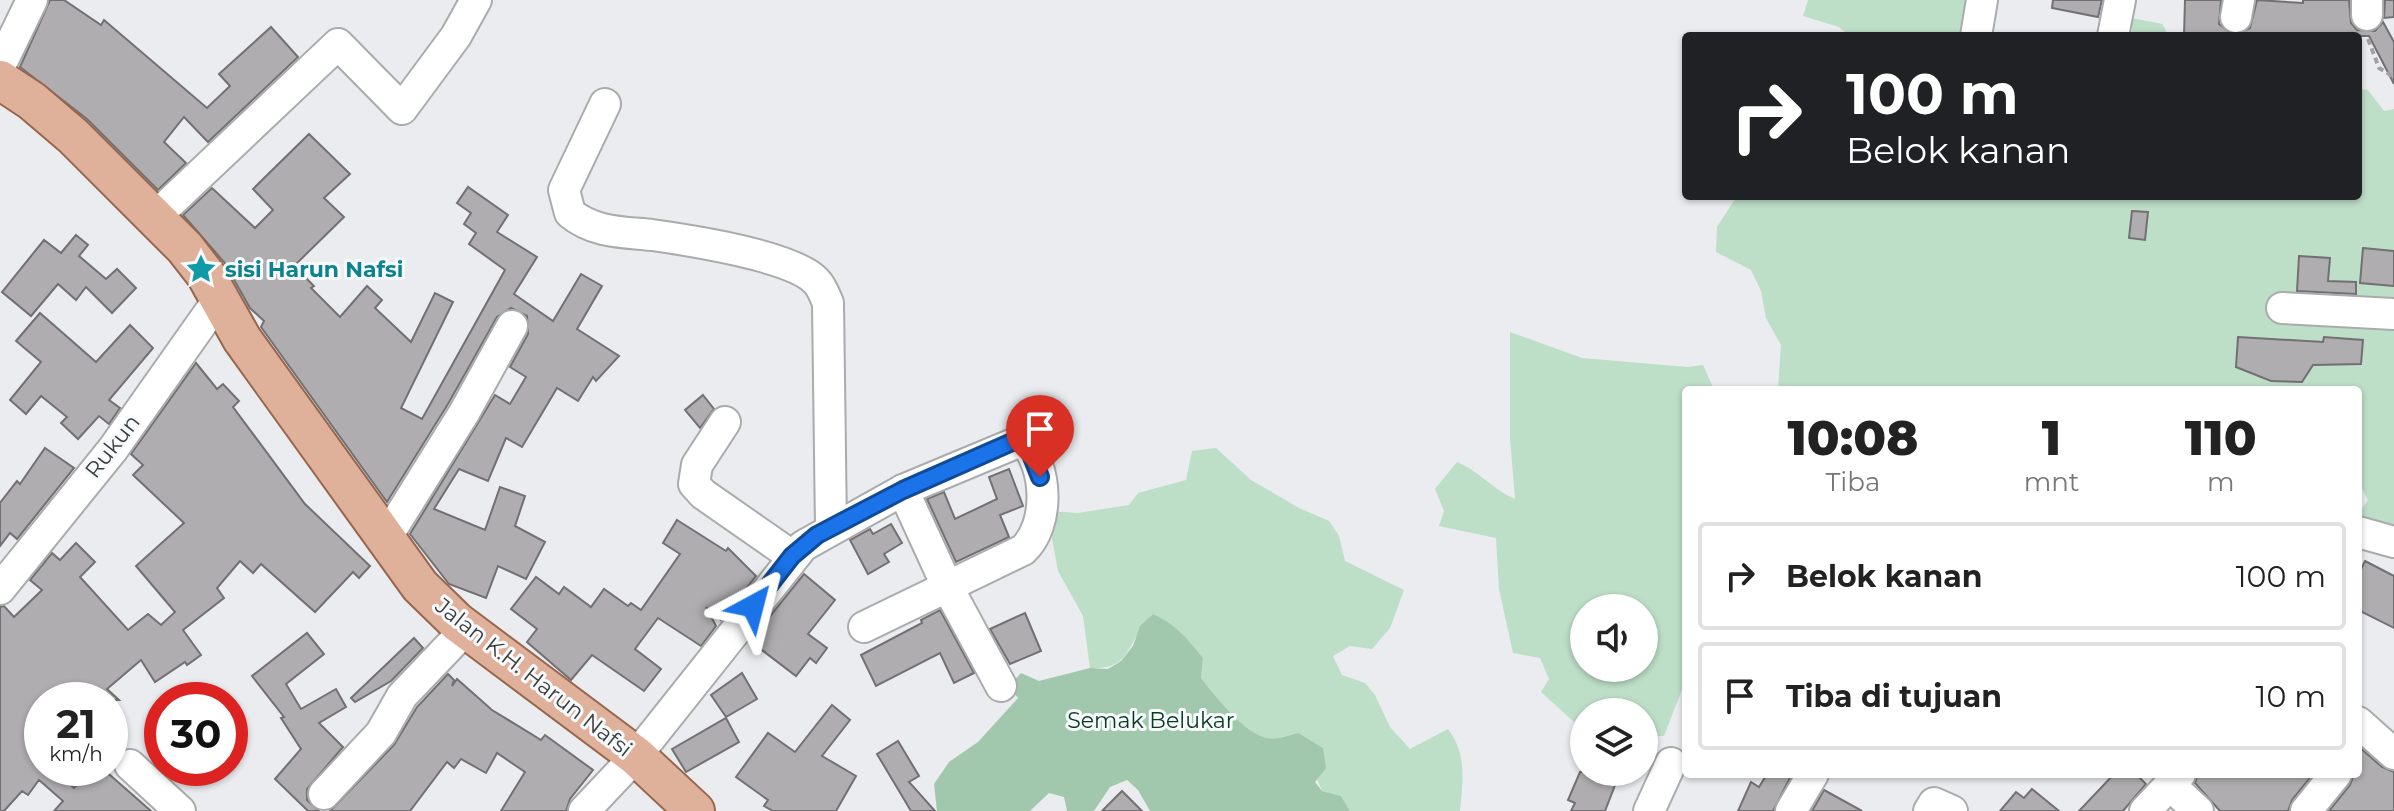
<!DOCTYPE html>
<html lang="id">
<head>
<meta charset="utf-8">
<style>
	:root { --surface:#fff; --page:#f6f6f6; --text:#222; --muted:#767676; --line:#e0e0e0 }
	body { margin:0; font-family:Montserrat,sans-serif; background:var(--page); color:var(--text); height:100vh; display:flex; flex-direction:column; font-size:30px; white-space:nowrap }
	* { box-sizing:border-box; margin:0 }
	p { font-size:26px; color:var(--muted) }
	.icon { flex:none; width:44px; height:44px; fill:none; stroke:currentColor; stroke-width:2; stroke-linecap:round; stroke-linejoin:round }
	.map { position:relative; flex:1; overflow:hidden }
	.panel { position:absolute; left:1682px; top:386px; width:680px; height:392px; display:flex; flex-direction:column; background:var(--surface); border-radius:8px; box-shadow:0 2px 6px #0004 }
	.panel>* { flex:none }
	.guide { position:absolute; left:1682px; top:32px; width:680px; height:168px; border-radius:8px; box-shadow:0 2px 6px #0004; background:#202124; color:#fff; overflow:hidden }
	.fabs { position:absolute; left:1570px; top:594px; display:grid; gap:16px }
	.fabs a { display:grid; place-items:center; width:88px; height:88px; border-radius:50%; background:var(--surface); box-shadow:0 2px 6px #0004; font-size:40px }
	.speed { position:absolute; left:24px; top:682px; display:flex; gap:16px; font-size:40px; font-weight:700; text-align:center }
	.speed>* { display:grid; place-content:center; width:104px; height:104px; border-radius:50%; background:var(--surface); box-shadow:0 2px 6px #0004; line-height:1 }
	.speed small { font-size:20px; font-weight:400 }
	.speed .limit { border:12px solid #d22; background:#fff; color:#111 }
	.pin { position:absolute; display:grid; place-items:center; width:68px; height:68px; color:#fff; margin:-82px -34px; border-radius:50% 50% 50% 0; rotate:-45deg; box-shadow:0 0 8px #0007 }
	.pin .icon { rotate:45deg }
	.me { position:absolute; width:88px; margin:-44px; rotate:38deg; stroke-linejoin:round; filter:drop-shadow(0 0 6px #0008) }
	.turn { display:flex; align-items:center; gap:28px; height:168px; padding:0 32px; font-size:36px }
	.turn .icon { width:104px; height:104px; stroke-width:2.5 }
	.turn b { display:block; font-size:56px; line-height:68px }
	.eta { display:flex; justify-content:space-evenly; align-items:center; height:136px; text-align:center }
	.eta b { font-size:48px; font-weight:800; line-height:56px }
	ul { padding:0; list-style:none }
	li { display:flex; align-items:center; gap:24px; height:108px; margin:0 16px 12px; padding:0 16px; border:4px solid var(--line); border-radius:8px }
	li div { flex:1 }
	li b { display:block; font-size:30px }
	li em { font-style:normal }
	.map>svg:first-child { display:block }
</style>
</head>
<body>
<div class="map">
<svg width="2394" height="811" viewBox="0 0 2394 811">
	<rect width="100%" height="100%" fill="#eaecef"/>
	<!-- green -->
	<g fill="#bddec7" fill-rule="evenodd">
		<path d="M1808,0H1968L1984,36H1849L1839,27L1803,16Z"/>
		<path d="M2132,18L2162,24L2169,36H2132Z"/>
		<path d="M2358,89L2368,90L2384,111L2394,109V529L2358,514L2368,500L2358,481V390H1778L1781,345L1766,318L1761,291L1751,270L1716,252L1717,227L1737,196H2358Z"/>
		<path d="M1510,332L1582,358L1687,367L1703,365L1712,385L1710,390H1686V679L1664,736H1648L1641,707L1621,698L1600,706L1599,712H1584V731L1541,692L1549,679L1540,658L1513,653L1499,589L1496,538L1439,526L1444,511L1435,489L1457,462C1479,471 1493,490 1515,499L1510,438ZM1644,608V668H1584V608Z"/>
		<path d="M1216,448L1251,480L1299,508L1329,521L1339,536L1345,561L1404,590L1390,628L1372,649L1350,646L1333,656L1342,675L1365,683L1375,695L1390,727L1410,749L1448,729C1467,754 1463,781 1460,811H1350L1341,796L1322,791L1298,733C1288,735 1277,740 1267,738C1245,734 1215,696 1201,678L1203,658C1188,639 1176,624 1153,614C1127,637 1134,671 1090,668L1083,616L1058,571L1047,511L1078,513L1129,505L1138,493L1186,480L1192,451Z"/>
	</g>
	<!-- forest -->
	<path fill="#a1c8ad" d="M1153,614C1176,624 1188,639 1203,658L1201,678C1215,696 1245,734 1267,738C1277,740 1289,735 1298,733L1323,748L1326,768L1315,782L1322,791L1341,796L1350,811H1150L1138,790L1127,780L1110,787L1094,811H1067L1064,797L1049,793L1030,811H937L934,784L949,762L978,742L1018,698L1009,686L1021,673L1039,681L1090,668L1108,669L1121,661L1133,646L1140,626Z"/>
	<!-- building -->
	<g fill="#afadaf" stroke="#727072" stroke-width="2">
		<path d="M50,0H64L101,25L104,20L207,108L230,86L219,74L271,27L298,57L208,142L184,117L164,142L186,163L158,190L87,119L20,67Z"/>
		<path d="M2053,0H2102L2098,17L2052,8Z"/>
		<path d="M2185,0H2221L2219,24L2234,35L2250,28L2257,0L2303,3V0H2349L2351,23L2357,30L2375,31L2383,22L2394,42V84L2369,36H2184Z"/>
		<path d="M2385,0H2394V17L2384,18Z"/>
		<path d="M309,134L350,174L324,198L344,217L294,266L314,286L311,288L340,317L367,286L382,300L375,308L411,342L435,293L453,302L401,408L422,419L505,270L469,244L476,233L464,224L471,213L457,203L468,187L508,215L497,232L537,257L514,294L553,321L581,274L602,286L577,329L619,356L596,381L593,377L578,401L557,388L522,447L506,438L488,481L459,469L434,509L485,530L500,487L525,496L515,526L545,542L526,579L498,566L486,598L449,584L410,534L495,395L510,404L526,377L510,367L528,334L527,316L511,308L497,317L448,404L387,502L261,327L264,321L250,308L224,262L183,215L212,188L255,228L273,210L253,189Z"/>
		<path d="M2132,211L2148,212L2145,240L2129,238Z"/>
		<path d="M76,235L88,245L79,256L106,279L117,269L136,288L112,313L86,287L76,300L58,284L31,316L2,292L44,240L61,253Z"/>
		<path d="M2363,248L2394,251V286L2360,283Z"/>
		<path d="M2299,256L2330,258L2328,281L2356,282V294L2297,291Z"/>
		<path d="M40,313L96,362L130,325L153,348L109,400L120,408L109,424L99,416L78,439L61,423L67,417L41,396L26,414L10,400L41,362L16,341Z"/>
		<path d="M2238,337L2323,342L2324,337L2363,340L2361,364L2313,365L2302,382L2271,381L2236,367Z"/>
		<path d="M196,363L217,389L223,384L239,401L233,407L305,504L370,566L359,578L353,572L315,612L261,564L253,573L240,561L217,588L224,598L183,630L201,655L187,665L185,662L155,682L141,660L107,689L119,700H42V768H52L74,788L92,768H102L151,811H54L63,801L39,780L28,795L22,791L4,811H0V607L4,606L14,617L42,590L30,580L52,553L60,560L76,543L95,562L80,577L128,630L148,614L161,625L175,612L136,566L184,523L133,475L143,465L131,454Z"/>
		<path d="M703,395L714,409L700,428L685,410Z"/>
		<path d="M45,448L74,468L17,539L10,533L0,546V503L17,481L20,484Z"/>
		<path d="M1009,469L1023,506L1000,515L1009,537L956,562L927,499L944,492L955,519L997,499L989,477Z"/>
		<path d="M677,520L726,551L728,548L756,576L721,620L706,607L716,626L701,646L658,618L635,649L661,669L644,691L592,655L571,680L527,642L537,629L511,609L536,577L559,594L564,587L591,607L604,589L628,606L631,603L641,610L680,554L663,543Z"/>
		<path d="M891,524L902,543L884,554L889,562L868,574L850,540L870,529L873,534Z"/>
		<path d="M2365,561L2394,576V628L2358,610V575Z"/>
		<path d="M804,574L835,600L808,634L827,648L816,663L810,658L796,676L750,641Z"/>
		<path d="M940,610L974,673L954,683L940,653L876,686L861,655L922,623L921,620Z"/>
		<path d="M1025,613L1041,651L1010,664L990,629Z"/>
		<path d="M307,633L324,654L286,684L301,709L336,689L346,707L319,723L343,747L307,789V800L319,811H308L275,779L301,749L281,718L284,717L252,676Z"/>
		<path d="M414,638L423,648L391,681L355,702L351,698Z"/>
		<path d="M742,673L757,699L726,717L711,695Z"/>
		<path d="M448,674L454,680L452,686L457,679L492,710L541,740L545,735L593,770L570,799L566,811H501L525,772L497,753L486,773L461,759L454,768L447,762L410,811H330L394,745L417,707Z"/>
		<path d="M832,705L850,720L822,756L856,776L836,811H773L764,806L768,800L736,777L768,733L795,752Z"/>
		<path d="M726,718L739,742L686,772L672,749Z"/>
		<path d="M898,741L919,776L909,782L935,811H911L877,754Z"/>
		<path d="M2358,746L2382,767L2394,772V811H2329L2350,785L2354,774H2358Z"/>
		<path d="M1580,772H1598L1617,780L1605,811H1571L1575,803L1568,800Z"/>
		<path d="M1767,774H1792L1773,811H1738L1751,782L1759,787Z"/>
		<path d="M2114,774H2136L2146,784L2123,811H2079Z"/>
		<path d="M2198,774H2313L2292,800L2288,811H2220L2195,783Z"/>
		<path d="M2032,789L2059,811H2000L2016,792L2024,798Z"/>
		<path d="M1824,790L1862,811H1812Z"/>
		<path d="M1122,791L1142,811H1102Z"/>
	</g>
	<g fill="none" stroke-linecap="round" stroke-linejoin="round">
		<!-- minor casing -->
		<g stroke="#a9abad" stroke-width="34">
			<g id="minor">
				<path d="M2367,0V15"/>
				<path d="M2236,17L2239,0"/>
				<path d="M1976,36L1982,0"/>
				<path d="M2113,36L2120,0"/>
				<path d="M0,66L32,0"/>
				<path d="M605,104L564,190L570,213C594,233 623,232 652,235C688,240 793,256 816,281C822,287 825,296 828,303L831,528"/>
				<path d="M156,216L338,44L402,109L456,36L476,0"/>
				<path d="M2282,308L2394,314"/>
				<path d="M725,422L697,465L694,484L703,494L792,556"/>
				<path d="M903,490L947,586L1001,686"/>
				<path d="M2358,532L2394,542"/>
				<path d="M386,538L464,413L512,326"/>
				<path d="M0,589L113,449L219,299"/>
				<path d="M2358,722L2394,754"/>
				<path d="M130,765L180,811"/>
				<path d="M2170,785L2198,811"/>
				<path d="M324,794L381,733L402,696L466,629"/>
				<path d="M584,811L636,756L803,546L903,490L1023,440C1048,467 1050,525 1023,550L864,627"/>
				<path d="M1649,811L1671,763"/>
				<path d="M1791,811L1813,774"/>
				<path d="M1929,811L1934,803L1952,811"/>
				<path d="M2145,811L2180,774"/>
				<path d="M2306,811L2336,774"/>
			</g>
		</g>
		<!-- major casing -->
		<g stroke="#97664d" stroke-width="42">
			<path id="major" d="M0,80L32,101L73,136L185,248L206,275L242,339L420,586L457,622L636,756L695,811"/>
		</g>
		<!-- path -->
		<path stroke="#9fa1a2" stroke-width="4" stroke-dasharray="6 4" stroke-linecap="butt" d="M2368,39L2379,68L2394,77"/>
		<!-- minor -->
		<use href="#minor" stroke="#fff" stroke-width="30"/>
		<!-- major -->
		<use href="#major" stroke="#dfb09a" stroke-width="38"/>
	</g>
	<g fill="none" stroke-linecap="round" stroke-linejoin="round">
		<!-- route casing -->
		<g stroke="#114b97" stroke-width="20">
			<path id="route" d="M753,606L792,556L817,535L903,490L1019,439L1027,444L1040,477"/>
		</g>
		<!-- route -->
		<use href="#route" stroke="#1a73e8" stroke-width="14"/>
	</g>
	<!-- icons -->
	<defs>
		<g id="sight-bare" transform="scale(2.4)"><path d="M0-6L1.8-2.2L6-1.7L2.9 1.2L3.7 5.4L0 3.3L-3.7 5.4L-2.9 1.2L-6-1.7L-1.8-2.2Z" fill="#0f9aa8" stroke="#f7fafc" stroke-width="2.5" paint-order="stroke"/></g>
	</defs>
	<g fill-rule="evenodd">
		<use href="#sight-bare" x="201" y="269"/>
	</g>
	<g text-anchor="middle" stroke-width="6" stroke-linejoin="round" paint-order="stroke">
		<!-- culture labels -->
		<g font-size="22" font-weight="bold" fill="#0d838f" stroke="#f7fafc" text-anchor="start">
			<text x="225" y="277">sisi Harun Nafsi</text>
		</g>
		<!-- street labels -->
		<g font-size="22" fill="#3b3c3c" stroke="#f7fafc">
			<text transform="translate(112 446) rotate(-52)" y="8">Rukun</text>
			<text transform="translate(534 677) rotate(38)" y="8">Jalan K.H. Harun Nafsi</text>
		</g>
		<!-- park labels -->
		<g font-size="22" fill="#093a20" stroke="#f7fafc">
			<text x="1151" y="728">Semak Belukar</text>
		</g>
	</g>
</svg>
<div class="fabs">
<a><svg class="icon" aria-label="sound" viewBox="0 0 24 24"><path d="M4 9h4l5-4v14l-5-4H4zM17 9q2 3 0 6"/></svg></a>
<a><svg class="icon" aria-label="layers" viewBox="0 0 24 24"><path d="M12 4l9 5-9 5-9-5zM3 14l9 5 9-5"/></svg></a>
</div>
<div class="speed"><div>21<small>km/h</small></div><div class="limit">30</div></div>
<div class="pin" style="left:1040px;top:477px;background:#d93025"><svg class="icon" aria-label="arrive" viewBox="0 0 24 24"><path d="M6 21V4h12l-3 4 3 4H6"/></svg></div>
<svg class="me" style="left:753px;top:606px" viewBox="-20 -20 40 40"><path d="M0-17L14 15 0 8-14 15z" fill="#1a73e8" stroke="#fff" stroke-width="4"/></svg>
<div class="guide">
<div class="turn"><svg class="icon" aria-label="right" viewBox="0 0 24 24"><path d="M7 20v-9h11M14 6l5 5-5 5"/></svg><div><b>100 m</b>Belok kanan</div></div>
</div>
<section class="panel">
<div class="eta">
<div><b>10:08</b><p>Tiba</p></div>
<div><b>1</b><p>mnt</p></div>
<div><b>110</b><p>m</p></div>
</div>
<ul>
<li><svg class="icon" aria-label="right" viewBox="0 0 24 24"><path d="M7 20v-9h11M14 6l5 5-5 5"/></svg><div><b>Belok kanan</b></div><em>100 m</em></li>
<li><svg class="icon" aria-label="arrive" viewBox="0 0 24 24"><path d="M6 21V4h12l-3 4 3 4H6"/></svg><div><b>Tiba di tujuan</b></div><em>10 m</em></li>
</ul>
</section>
</div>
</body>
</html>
